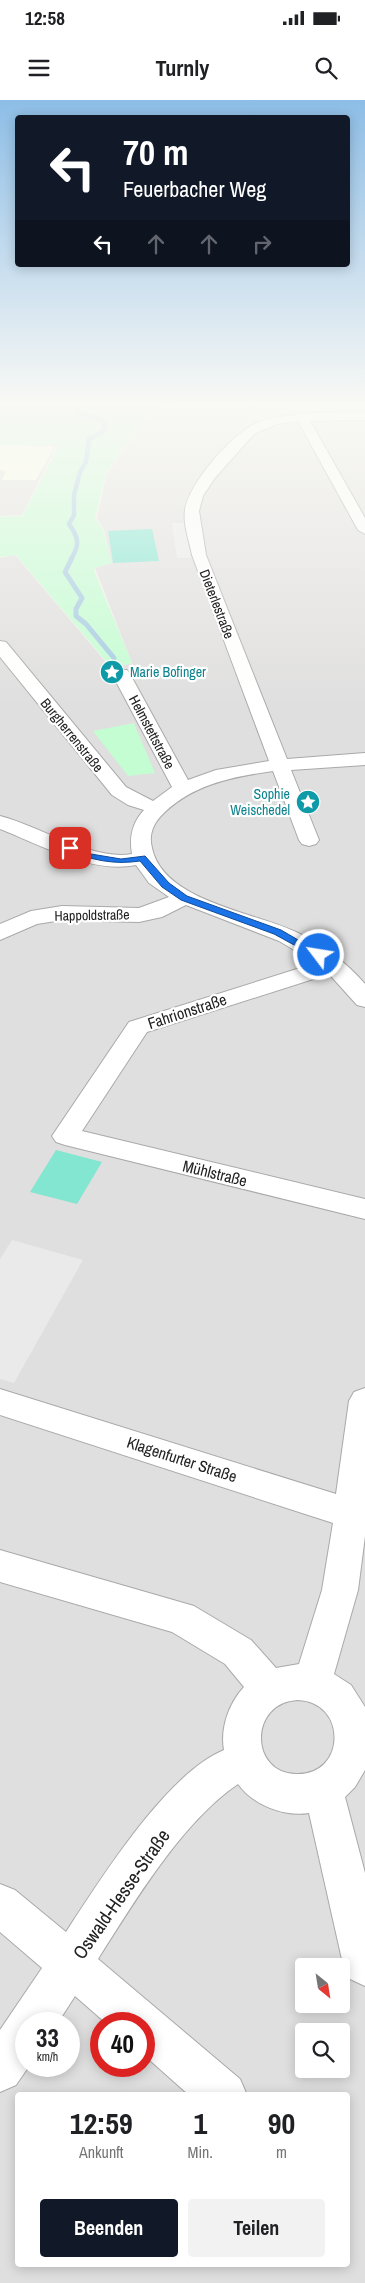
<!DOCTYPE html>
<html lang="de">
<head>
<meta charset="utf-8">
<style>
	:root { --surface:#fff; --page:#f2f2f2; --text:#202124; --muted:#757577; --accent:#111827 }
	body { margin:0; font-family:"Archivo Narrow",sans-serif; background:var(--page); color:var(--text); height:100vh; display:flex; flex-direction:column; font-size:19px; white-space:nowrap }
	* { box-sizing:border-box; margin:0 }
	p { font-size:16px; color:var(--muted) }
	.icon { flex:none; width:28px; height:28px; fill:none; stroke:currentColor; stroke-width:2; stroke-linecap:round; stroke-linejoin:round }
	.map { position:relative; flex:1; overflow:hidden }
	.details { position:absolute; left:15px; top:1992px; width:335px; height:175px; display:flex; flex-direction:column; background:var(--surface); border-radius:5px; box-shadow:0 2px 12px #0003 }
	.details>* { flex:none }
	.top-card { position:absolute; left:15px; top:15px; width:335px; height:152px; border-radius:5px; box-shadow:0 2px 12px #0003; background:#111827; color:#fff; overflow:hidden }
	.needle { width:32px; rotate:150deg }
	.tools { position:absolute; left:295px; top:1858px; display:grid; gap:10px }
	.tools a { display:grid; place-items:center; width:55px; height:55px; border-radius:5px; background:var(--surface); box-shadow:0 2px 12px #0003; font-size:25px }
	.speed { position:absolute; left:15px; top:1912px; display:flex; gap:10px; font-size:25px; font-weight:700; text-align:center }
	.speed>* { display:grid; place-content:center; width:65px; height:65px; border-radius:50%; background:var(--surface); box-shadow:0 2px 12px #0003; line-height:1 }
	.speed small { font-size:12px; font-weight:400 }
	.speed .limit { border:8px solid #d22; background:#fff; color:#111 }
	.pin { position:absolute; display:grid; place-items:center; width:42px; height:42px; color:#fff; margin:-21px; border-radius:10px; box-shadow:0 2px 8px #0006 }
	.me { position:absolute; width:55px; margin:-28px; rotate:301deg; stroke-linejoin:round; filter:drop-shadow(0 0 4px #0008) }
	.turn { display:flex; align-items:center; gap:18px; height:105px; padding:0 25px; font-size:22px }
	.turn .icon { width:65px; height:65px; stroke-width:2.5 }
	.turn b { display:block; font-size:35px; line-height:42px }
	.lanes { display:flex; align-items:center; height:48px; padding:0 25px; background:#0003; justify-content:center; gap:25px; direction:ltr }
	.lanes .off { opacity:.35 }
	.eta { display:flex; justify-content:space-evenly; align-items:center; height:85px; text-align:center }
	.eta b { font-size:30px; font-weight:700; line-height:35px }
	.button { display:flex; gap:10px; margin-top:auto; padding:10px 25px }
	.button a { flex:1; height:58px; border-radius:5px; background:var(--accent); color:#fff; font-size:20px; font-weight:700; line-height:58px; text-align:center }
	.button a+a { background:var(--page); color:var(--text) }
	.status { display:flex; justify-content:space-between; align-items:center; height:35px; padding:0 25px; background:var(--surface); direction:ltr }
	.status svg { height:14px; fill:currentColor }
	header { display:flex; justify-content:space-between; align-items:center; height:65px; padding:0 25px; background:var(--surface); font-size:22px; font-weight:700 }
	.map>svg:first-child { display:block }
</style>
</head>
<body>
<div class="status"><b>12:58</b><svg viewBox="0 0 49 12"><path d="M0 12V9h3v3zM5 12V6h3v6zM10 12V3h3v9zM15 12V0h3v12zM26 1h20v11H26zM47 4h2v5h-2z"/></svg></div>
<header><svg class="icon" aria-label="menu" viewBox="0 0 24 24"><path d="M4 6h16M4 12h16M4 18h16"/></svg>Turnly<svg class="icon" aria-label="search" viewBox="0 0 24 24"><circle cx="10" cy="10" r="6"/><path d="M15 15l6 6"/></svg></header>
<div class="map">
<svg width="365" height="2183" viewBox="0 0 365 2183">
	<rect width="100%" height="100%" fill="#f2f1e8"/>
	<!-- residential -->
	<g fill="#e0dfdf" fill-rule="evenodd">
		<path d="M191,301H365V2183H0V458L15,455L111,568L132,563L95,468L112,463L104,430L97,418L107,373L153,309ZM304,1866H341V1904H304ZM26,1924H69V1966H26ZM101,1924H144V1966H101ZM304,1931H341V1969H304ZM18,1995H348V2165H18Z"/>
		<path d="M57,345L22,415L0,416V346Z"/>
	</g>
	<!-- education -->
	<path fill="#fbffe5" d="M0,346H55L36,380H2L6,371L0,370Z"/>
	<!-- park -->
	<g fill="#c4fdd2">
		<path d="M0,301H189L151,309L106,373L95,418L103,430L112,463L95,468L94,471L132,563L112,568L16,455L0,457V417L22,416L60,345H0Z"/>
		<path d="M134,623L135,626L155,673L128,676L93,631Z"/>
	</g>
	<!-- pitch -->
	<g fill="#82e6d0">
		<path d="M152,429L159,461L113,463L108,431Z"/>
		<path d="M56,1050L102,1062L77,1104L30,1092Z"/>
	</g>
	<!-- parking -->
	<g fill="#eaeaea">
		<path d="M172,423H186L191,458H177Z"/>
		<path d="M12,1140L83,1160L14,1283L0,1279V1159Z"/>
	</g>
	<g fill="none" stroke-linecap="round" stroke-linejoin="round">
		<!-- stream-far1 -->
		<path stroke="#a6cbe2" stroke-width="4.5" d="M71,459C80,445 79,438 69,424L74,415V395L80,372L86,362L89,339L102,332L105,327L102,320L81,314L75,308"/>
		<!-- stream -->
		<path stroke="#a6cbe2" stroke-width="5" d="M72,458L65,472L82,498L76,509V516L86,524L114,558"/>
		<!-- minor casing -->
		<g stroke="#a9a9a9" stroke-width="2">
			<g id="minor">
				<path d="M365,312V320L310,321L365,418V434L358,430L298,321L277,324L254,334L214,379L203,396L199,411L206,455L287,659L365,653V665L291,670L319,740L316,744L309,746L302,744L299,740L273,671C231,677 190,685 160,717C152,726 149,737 152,748C163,801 254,812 296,832C323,845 346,862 365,884V907L357,905L329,874L147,932L82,1031L365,1099V1119L65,1045L56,1042L52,1036L129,922L316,863L279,841L186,805L162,817L139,822L62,820L37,824L0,840V824L31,811L62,806L139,808L169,797L149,783L136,765C91,774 41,745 0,729V716C40,726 91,761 132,754C129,737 132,723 144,710L128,705L112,695L0,557V541L6,542L126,687L153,701L172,687L112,574L115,570H127L130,574L188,680L216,670L269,661L192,455C189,440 183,425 185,410C188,384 235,330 259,322C293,311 330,313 365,312Z"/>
				<path d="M365,1288V1436L358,1490L334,1574L351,1585L365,1607V1670L355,1687L345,1697L365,1773V1886L350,1879L343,1864L309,1713C284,1717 253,1705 238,1684C182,1722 134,1802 98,1859L240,1979L247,1995H189L144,1955V1924H107L75,1896L57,1924H26V1966H29L16,1985L0,1992V1930L42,1868L0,1832V1784L15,1790L66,1832C100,1780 166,1674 224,1650C220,1628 229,1603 244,1587L225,1564L172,1532L0,1482V1450L194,1506L251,1540L276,1568L299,1564L322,1490L333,1423L0,1315V1289L336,1394L349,1301L354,1292ZM298,1600C348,1602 346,1676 296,1674C249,1673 249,1602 298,1600Z"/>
			</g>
		</g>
		<!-- minor -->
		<use href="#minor" fill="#fff" fill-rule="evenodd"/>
	</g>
	<!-- sky -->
	<linearGradient id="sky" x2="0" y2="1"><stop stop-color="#8dbde6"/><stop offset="0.5" stop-color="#f9f9f5"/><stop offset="1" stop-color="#f9f9f5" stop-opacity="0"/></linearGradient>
	<rect width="365" height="607" fill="url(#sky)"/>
	<!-- route -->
	<path fill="#1a73e8" stroke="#114b97" d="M67,746H73L91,754L121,759L145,756L169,783L187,796L281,830L324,855L316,857L274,834L181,800L162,787L140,761C114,765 91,760 67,750Z"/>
	<!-- icons -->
	<defs>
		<g id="sight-disc" transform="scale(1.25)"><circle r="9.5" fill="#0f9aa8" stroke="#fff"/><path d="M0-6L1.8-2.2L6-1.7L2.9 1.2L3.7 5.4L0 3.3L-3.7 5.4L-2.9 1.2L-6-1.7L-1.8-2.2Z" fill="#fff"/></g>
	</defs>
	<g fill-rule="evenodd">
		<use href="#sight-disc" x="112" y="572"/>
		<use href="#sight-disc" x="308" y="702"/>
	</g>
	<g text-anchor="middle" stroke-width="4.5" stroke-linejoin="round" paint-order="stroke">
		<!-- far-street labels -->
		<g font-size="14" fill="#222" stroke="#fff">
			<text transform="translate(217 504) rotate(69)" y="5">Dieterlestraße</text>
			<text transform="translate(152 632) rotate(62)" y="5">Helmstettstraße</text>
			<text transform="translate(72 635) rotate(51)" y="5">Burgherrenstraße</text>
			<text transform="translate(92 815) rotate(-1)" y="5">Happoldstraße</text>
		</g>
		<!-- far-culture labels -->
		<g font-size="14" fill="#0d838f" stroke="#fff" text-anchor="start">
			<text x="130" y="577">Marie Bofinger</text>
			<text x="290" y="699" text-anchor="end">Sophie<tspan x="290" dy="16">Weischedel</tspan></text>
		</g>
		<!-- street labels -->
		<g font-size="16" fill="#222" stroke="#fff">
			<text transform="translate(187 911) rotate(-18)" y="6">Fahrionstraße</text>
			<text transform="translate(215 1073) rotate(14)" y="6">Mühlstraße</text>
			<text transform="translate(182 1359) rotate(18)" y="6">Klagenfurter Straße</text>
		</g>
		<!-- near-street labels -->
		<g font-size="19" fill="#222" stroke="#fff">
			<text transform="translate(121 1794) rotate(-55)" y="7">Oswald-Hesse-Straße</text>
		</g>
	</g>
</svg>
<div class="tools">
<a><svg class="needle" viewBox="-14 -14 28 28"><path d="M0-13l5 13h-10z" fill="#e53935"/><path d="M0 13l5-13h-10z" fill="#757577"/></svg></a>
<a><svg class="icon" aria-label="search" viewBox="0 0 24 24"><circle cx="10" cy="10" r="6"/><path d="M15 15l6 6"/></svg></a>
</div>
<div class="speed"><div>33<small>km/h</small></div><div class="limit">40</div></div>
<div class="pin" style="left:70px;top:748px;background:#d93025"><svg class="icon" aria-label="arrive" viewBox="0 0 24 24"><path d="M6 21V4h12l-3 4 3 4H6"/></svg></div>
<svg class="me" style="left:319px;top:855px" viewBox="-20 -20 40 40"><circle r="17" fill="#1a73e8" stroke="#fff" stroke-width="3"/><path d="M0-11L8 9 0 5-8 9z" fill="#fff"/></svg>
<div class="top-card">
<div class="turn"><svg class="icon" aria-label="left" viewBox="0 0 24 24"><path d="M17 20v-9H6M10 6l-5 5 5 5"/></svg><div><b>70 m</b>Feuerbacher Weg</div></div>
<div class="lanes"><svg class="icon" aria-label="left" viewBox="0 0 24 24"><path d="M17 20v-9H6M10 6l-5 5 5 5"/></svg><svg class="icon off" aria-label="ahead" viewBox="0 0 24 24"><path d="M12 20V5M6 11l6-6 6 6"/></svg><svg class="icon off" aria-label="ahead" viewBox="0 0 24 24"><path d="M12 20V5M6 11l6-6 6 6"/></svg><svg class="icon off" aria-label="right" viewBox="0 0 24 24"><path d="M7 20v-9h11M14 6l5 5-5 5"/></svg></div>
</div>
<section class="details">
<div class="eta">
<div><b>12:59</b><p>Ankunft</p></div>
<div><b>1</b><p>Min.</p></div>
<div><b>90</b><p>m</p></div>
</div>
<div class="button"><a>Beenden</a><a>Teilen</a></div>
</section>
</div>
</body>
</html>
